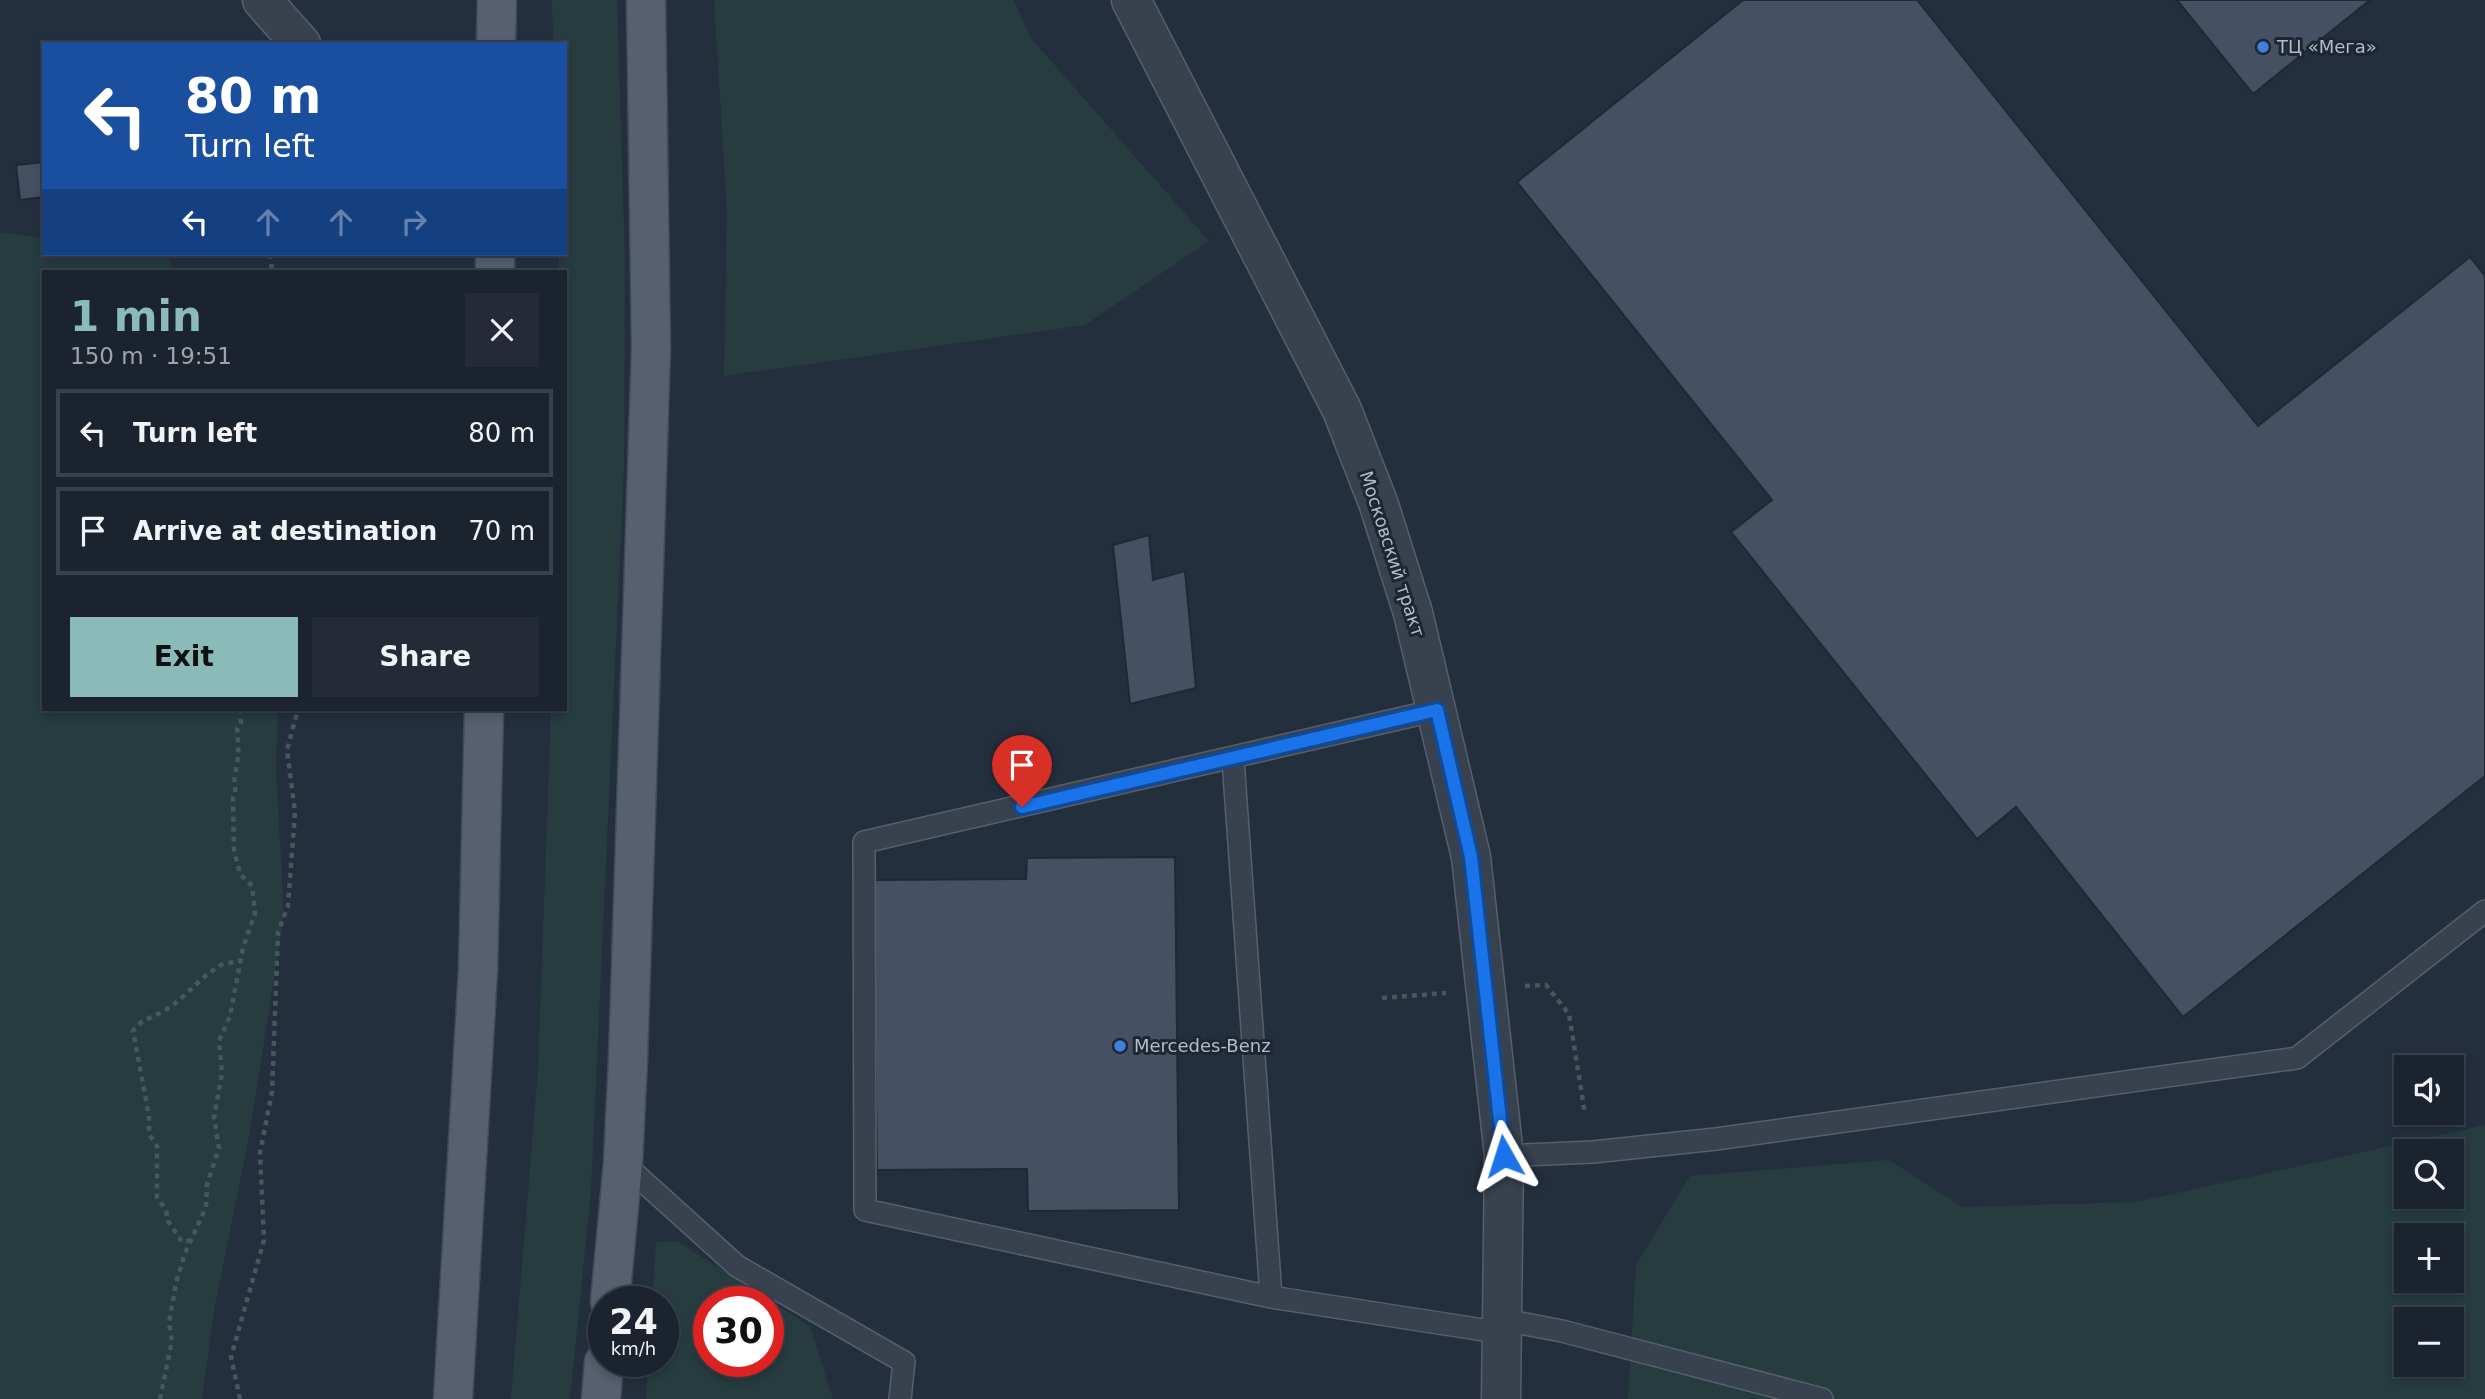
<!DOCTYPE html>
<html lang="en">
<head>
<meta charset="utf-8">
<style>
	:root { --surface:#1b232e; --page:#242b36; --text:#f1f3f6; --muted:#a0a4aa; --line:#39404a; --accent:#8bbbb9 }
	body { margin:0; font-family:"DejaVu Sans",sans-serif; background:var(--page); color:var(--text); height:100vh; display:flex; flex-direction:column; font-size:26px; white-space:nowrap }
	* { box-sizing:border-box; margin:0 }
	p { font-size:23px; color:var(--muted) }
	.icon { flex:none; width:38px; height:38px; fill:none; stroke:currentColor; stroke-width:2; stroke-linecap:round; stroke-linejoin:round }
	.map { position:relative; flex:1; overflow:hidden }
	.sheet { position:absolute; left:42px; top:270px; width:525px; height:441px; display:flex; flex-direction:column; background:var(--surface); border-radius:0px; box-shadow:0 4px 10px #0003,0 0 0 2px var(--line) }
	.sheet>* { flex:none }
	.top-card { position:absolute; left:42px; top:42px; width:525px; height:214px; border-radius:0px; box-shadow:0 4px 10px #0003,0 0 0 2px var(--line); background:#1a4fa0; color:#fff; overflow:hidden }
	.fabs { position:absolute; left:2394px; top:1055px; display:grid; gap:14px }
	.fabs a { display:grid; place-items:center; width:70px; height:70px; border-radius:0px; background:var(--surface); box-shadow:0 4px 10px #0003,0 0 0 2px var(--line); font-size:35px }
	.speed { position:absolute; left:588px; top:1286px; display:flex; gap:14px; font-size:35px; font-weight:700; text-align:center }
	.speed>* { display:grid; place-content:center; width:91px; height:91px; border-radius:50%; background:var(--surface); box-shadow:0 4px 10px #0003,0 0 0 2px var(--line); line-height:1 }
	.speed small { font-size:18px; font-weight:400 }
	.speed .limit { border:10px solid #d22; background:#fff; color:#111 }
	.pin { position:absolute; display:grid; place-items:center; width:60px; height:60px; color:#fff; margin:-72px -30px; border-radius:50% 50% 50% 0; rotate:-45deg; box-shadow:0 0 7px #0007 }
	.pin .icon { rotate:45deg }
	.me { position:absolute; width:77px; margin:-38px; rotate:354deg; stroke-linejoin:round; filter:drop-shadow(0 0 5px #0008) }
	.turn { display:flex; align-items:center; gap:24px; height:147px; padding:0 28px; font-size:32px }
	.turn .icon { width:91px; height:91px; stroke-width:2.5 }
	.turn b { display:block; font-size:49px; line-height:60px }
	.lanes { display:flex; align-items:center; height:66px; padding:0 28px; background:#0003; justify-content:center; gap:35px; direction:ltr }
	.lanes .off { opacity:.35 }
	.round { display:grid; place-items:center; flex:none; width:74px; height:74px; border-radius:0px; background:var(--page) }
	.overview { display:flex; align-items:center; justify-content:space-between; height:119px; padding:0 28px }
	h1 { font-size:42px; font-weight:700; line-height:52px; color:var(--accent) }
	.cta { display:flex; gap:14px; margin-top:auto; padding:14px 28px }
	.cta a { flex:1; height:80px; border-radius:0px; background:var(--accent); color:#111; font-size:28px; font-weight:700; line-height:80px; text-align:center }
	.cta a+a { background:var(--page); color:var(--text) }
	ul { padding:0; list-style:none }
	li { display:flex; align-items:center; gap:21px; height:88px; margin:0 14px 10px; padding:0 14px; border:4px solid var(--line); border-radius:0px }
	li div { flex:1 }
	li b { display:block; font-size:26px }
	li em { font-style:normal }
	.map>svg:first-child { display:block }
</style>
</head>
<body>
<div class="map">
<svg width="2485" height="1399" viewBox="0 0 2485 1399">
	<rect width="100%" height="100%" fill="#242f3e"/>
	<!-- green -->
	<g fill="#263c3f" fill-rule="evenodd">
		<path d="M552,0H617L625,261L624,469L591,1190L570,1399H511L538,1070L551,709H565V271H559V254H565V44H553Z"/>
		<path d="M714,0H1014L1030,37L1209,241L1085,325L724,376L727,212Z"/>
		<path d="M0,232L44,238V254H167L173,271H44V709H278L276,767L284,916L249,1137L215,1305L202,1399H0Z"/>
		<path d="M2485,1125V1399H1628L1636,1265L1690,1176L1889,1160L1962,1207L2136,1202ZM2406,1152H2452V1197H2406ZM2406,1236H2452V1281H2406ZM2406,1320H2452V1365H2406Z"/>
		<path d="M677,1241L810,1326L833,1399H646L648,1362H663V1302H652L656,1242ZM709,1302H768V1362H709Z"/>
	</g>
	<!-- building -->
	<g fill="#455162" stroke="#1f2835" stroke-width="2">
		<path d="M1743,0H1917L2258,426L2470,257L2485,276V776L2183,1017L2016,807L1977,839L1731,532L1772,500L1517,182Z"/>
		<path d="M2177,0H2370L2253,94Z"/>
		<path d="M44,162V197L20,200L16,165Z"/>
		<path d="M1149,535L1153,580L1185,571L1196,688L1130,704L1113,545Z"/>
		<path d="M1175,857L1179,1210L1028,1211L1027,1169L877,1170L873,880L1026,879L1027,858Z"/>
	</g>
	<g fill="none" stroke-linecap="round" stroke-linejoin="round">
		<!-- lane casing -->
		<g stroke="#565f6c" stroke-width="24">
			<g id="lane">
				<path d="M1437,710L864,842L865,1210L1271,1297L1503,1333"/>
				<path d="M1233,759L1271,1297"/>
				<path d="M1504,1156L1593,1152L1716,1139L2297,1058L2485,911"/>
				<path d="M623,1163L737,1266L904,1362L900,1399"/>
				<path d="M1504,1320L1562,1331L1822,1399"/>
			</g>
		</g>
		<!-- street casing -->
		<g stroke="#565f6c" stroke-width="41">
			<g id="street">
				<path d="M262,0L301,44"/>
				<path d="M1131,0L1342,410L1379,505L1413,613L1471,857L1504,1156L1501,1399"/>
			</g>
		</g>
		<!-- primary casing -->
		<g stroke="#414a57" stroke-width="41">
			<g id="primary">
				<path d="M496,44L497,0"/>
				<path d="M495,271V254"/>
				<path d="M610,1302L623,1163L628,1059L651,349L646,0"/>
				<path d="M453,1399L478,970L484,709"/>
				<path d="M601,1399L604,1362"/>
			</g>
		</g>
		<!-- path -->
		<g stroke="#44595c" stroke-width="4.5" stroke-dasharray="5 5" stroke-linecap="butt">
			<path d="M270,254L272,271"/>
			<path d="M1525,986L1546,985L1569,1014L1585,1114"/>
			<path d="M1382,998L1446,993"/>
			<path d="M191,1240L182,1242L168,1221L166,1210L157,1197V1146L149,1134V1116L133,1031C140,1020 149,1019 160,1013C183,1002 198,978 221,965C227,962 235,963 242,960"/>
			<path d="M160,1399L172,1341L169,1323L176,1283L185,1253L206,1207L207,1184L219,1148L214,1118L222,1073L219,1041L230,1016L243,948L255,913L252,886L240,874L234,850L233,798C238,789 233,784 235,775C239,754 239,751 237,729L241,723L240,709"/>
			<path d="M240,1399L231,1357L264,1240L260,1153L272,1092L278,932L288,906L295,812L287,750L298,709"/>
		</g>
		<!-- lane -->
		<use href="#lane" stroke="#38414e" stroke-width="21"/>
		<!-- street -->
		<use href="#street" stroke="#38414e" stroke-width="38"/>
		<!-- primary -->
		<use href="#primary" stroke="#56606e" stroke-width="38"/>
	</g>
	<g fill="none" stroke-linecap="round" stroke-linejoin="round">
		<!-- route casing -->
		<g stroke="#114b97" stroke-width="18">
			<path id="route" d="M1022,807L1437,710L1471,857L1504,1156"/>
		</g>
		<!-- route -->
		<use href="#route" stroke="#1a73e8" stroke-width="12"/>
	</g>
	<!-- markers -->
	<g fill="#3f7fe0" stroke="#1d2633" stroke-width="2.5">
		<circle cx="2263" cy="47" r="7"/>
		<circle cx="1120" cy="1046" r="7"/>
	</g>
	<g text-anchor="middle" stroke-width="6" stroke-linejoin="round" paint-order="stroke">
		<!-- poi labels -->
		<g font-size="18" fill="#b4bcc9" stroke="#1d2633" text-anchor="start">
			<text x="2277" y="53">ТЦ «Мега»</text>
			<text x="1134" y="1052">Mercedes-Benz</text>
		</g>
		<!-- street labels -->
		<g font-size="18" fill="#b4bcc9" stroke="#1d2633">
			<text transform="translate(1392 554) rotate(72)" y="6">Московский тракт</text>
		</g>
	</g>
</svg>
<div class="fabs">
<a><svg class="icon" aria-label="sound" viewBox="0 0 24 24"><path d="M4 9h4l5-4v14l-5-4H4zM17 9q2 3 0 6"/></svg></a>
<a><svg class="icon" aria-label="search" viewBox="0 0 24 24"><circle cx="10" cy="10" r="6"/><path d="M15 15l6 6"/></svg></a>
<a>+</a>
<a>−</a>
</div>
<div class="speed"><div>24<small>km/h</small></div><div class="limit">30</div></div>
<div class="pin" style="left:1022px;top:807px;background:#d93025"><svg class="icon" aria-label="arrive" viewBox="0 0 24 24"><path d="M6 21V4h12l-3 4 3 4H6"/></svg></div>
<svg class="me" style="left:1504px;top:1156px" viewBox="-20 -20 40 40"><path d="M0-17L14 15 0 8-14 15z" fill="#1a73e8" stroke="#fff" stroke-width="4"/></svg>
<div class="top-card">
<div class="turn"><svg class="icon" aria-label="left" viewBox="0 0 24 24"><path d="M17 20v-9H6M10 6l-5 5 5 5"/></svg><div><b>80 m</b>Turn left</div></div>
<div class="lanes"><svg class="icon" aria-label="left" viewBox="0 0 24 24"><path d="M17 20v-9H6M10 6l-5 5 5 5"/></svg><svg class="icon off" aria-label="ahead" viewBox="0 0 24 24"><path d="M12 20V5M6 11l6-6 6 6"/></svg><svg class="icon off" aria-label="ahead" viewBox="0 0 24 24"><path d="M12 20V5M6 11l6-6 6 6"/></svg><svg class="icon off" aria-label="right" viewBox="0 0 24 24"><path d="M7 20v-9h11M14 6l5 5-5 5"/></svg></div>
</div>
<section class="sheet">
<div class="overview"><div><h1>1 min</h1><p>150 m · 19:51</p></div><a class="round"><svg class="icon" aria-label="close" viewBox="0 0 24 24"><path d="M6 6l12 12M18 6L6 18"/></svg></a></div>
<ul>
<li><svg class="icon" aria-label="left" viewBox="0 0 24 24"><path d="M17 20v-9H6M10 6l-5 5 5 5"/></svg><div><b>Turn left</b></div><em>80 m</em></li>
<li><svg class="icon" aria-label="arrive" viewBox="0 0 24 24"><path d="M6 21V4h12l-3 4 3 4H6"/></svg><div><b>Arrive at destination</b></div><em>70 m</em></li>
</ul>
<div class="cta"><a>Exit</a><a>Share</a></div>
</section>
</div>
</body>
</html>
